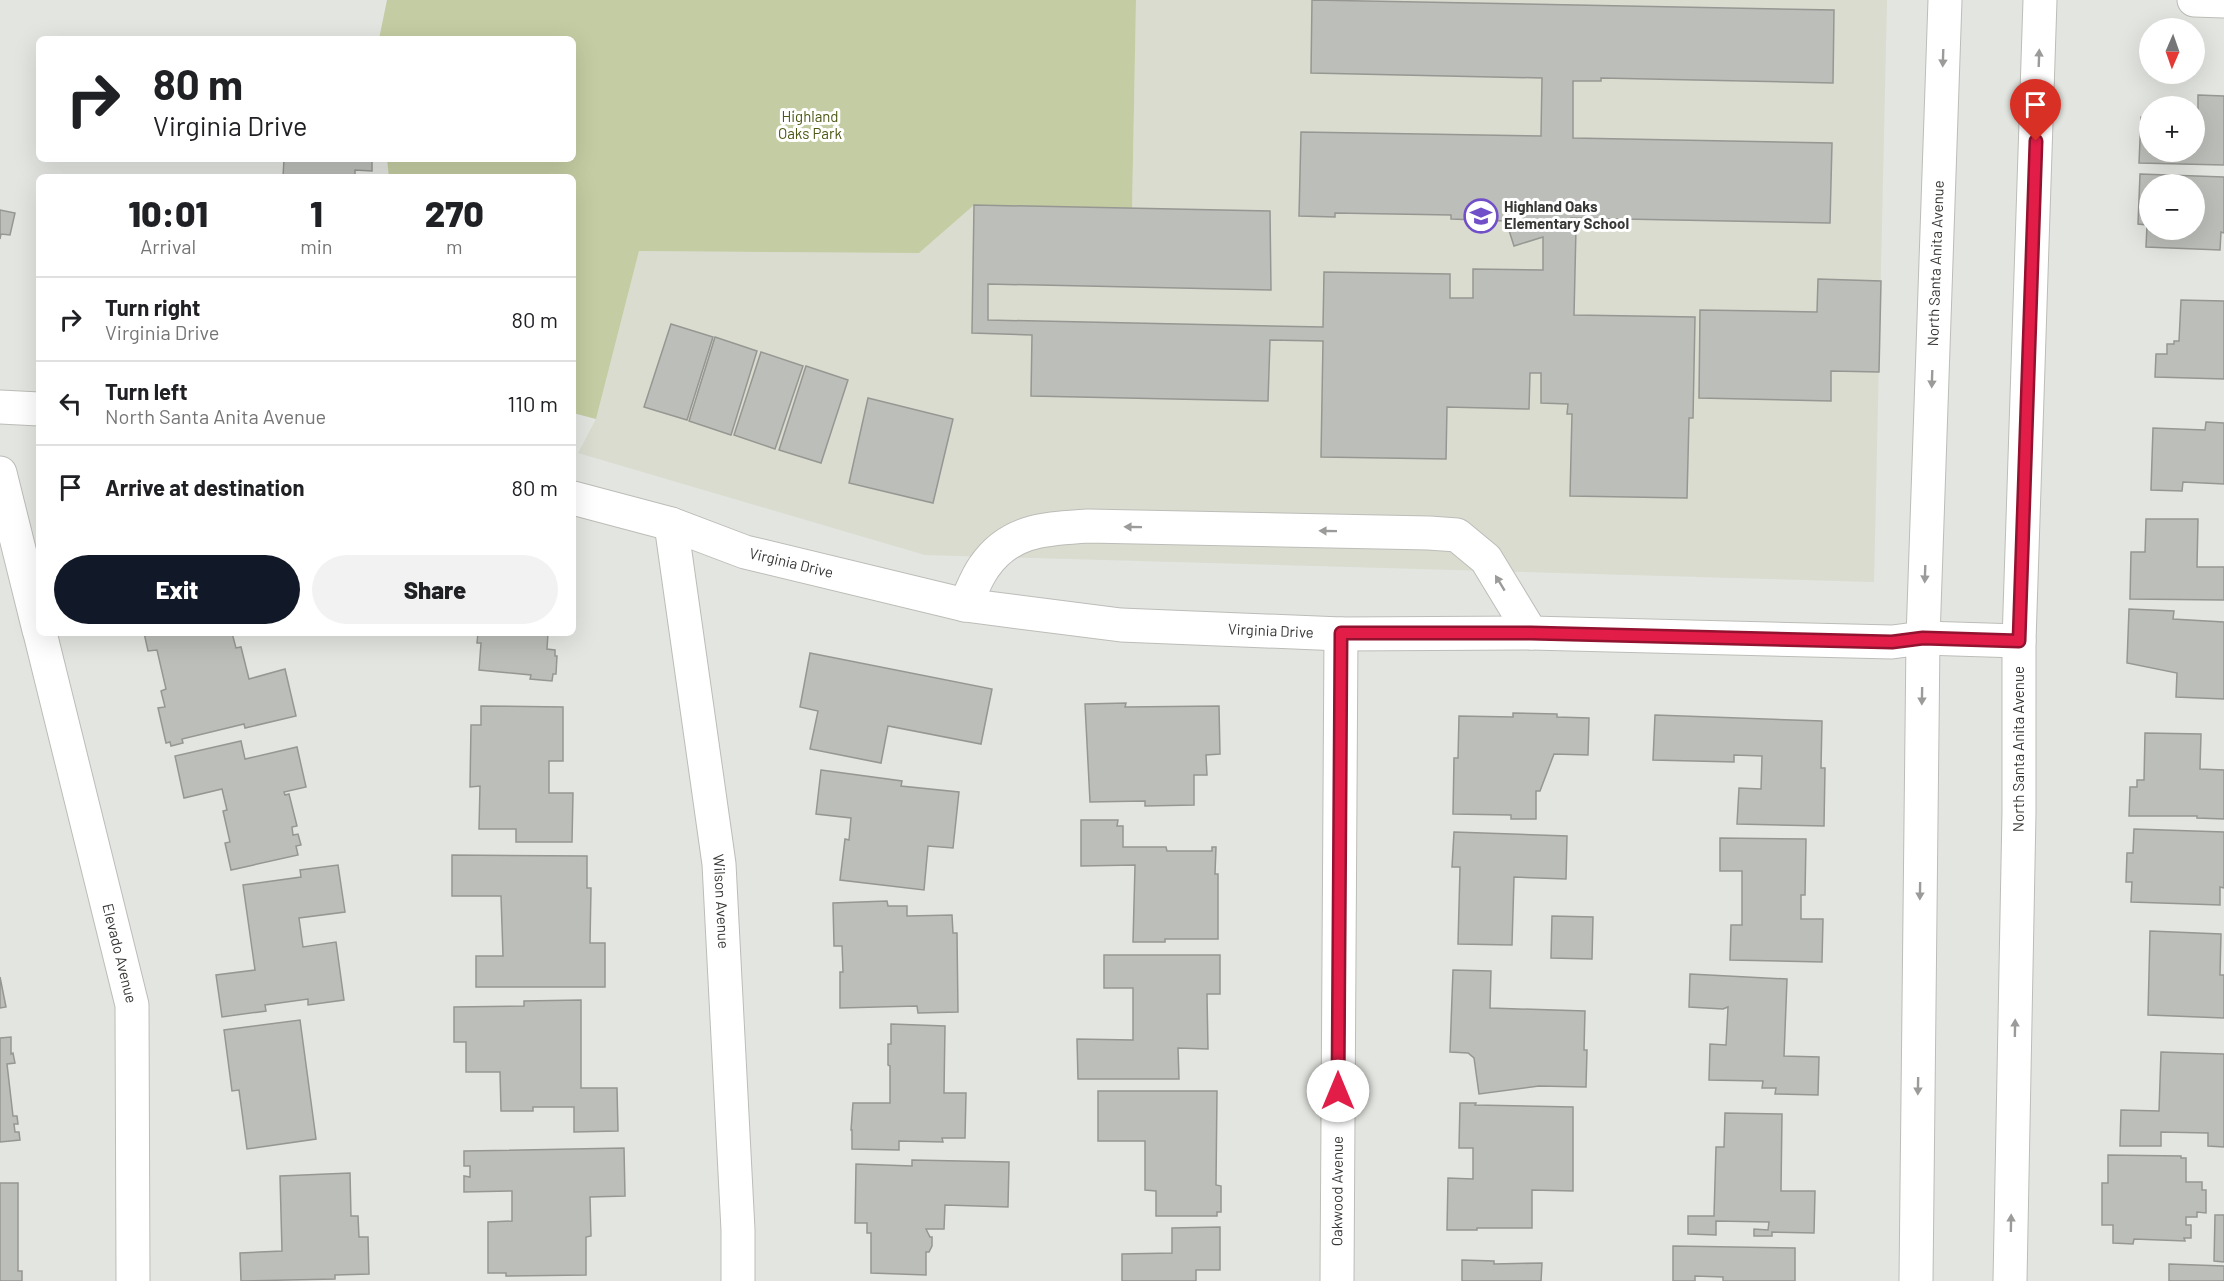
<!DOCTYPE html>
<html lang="en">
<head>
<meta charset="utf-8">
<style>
	:root { --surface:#fff; --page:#f2f2f2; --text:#202124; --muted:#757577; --line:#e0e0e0; --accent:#111827 }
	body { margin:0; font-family:Barlow,sans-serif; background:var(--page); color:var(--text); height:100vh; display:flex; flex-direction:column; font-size:22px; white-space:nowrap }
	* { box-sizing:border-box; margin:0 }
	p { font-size:20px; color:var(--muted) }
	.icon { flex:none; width:33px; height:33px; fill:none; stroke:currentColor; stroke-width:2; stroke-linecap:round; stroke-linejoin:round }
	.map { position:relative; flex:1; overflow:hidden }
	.panel { position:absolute; left:36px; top:174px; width:540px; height:462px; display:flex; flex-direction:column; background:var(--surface); border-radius:9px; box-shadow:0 6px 24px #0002 }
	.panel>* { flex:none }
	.hud { position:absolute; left:36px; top:36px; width:540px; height:126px; border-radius:9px; box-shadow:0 6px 24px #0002; background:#fff; color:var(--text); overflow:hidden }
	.needle { width:39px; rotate:182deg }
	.tools { position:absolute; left:2139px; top:18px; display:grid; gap:12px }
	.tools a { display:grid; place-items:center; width:66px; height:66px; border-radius:50%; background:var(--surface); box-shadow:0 6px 24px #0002; font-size:30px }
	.pin { position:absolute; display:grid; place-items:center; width:51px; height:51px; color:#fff; margin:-62px -26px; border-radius:50% 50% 50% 0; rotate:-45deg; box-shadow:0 0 6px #0007 }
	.pin .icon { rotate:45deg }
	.me { position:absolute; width:66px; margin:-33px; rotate:0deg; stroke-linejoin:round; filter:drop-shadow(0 0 4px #0008) }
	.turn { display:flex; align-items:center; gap:21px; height:126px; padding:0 18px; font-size:27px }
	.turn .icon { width:78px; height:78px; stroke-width:2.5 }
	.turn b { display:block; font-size:42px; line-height:51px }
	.eta { display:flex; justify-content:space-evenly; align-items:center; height:102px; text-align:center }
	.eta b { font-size:36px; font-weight:800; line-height:42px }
	.action { display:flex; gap:12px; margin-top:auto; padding:12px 18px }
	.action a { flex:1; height:69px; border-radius:36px; background:var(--accent); color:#fff; font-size:24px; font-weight:800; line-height:69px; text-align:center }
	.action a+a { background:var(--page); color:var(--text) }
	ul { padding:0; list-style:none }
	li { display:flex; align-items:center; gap:18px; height:84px; padding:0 18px; border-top:2px solid var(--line) }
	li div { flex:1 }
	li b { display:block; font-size:22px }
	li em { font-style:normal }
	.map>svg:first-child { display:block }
</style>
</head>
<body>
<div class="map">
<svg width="2224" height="1281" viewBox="0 0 2224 1281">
	<rect width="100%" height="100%" fill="#e3e5e0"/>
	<!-- built -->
	<path fill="#d9dccf" d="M1136,0H1887L1874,582L925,555L578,453L596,419L639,251L919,253L974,205L1132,209Z"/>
	<!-- green -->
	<path fill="#c3cca2" d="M387,0H1136L1132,209L974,205L919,253L639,251L596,419L573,413V177H389L387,159H573V39H379Z"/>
	<!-- building -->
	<g fill="#bcbeb9" stroke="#969792" stroke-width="1.5" fill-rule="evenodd">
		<path d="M1312,0L1834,10L1833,83L1601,78V81H1573V138L1832,143L1830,223L1571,218L1570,228H1576L1574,315L1695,317L1693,418H1689L1687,498L1570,496L1572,414H1567L1568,404L1541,403V373H1530L1529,409L1447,407L1446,459L1321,457L1323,341L1270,340L1268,401L1031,396L1032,335L972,333L974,205L1270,211L1271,290L988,284V320L1323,327L1324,272L1450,274V298H1473V269L1543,270V237L1514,246L1506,221L1451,219V215L1335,213V217L1299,216L1301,132L1541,136L1542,78L1311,73Z"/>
		<path d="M2198,95L2224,96V165L2139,163L2141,117H2150V152H2194V113H2198Z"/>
		<path d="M284,159H372V171L355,170V177H283Z"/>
		<path d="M2140,174L2224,177V233L2221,232L2220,250L2146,247L2147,225L2138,224ZM2150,184H2194V230H2150Z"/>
		<path d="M0,210L15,213L10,235L1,234L0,239Z"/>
		<path d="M1818,279L1881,281L1879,372L1831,371V401L1699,398L1700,310L1817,312Z"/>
		<path d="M2181,300L2224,301V379L2155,377L2156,354H2167V344H2174V341H2179Z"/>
		<path d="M671,324L713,337L687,420L644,407Z"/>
		<path d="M715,337L757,351L731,435L689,421Z"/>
		<path d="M761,352L803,366L775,449L734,435Z"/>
		<path d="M806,366L848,380L821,463L779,450Z"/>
		<path d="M868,398L953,419L933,503L849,483Z"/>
		<path d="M2206,422L2224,423V484L2183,482L2182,491L2151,490L2153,428L2205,430Z"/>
		<path d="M2146,519H2198L2197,567H2224V600L2130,599L2131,552H2145Z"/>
		<path d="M2129,609L2174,611L2173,619L2224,622V699L2176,697L2177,673L2127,663Z"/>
		<path d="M144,633H232L236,648L241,647L249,679L285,669L296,716L245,728L244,724L182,739L183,743L171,746L170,742L166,743L158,708L165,707L161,691L166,689L157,650L148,651Z"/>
		<path d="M478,633H548L547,649L555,650V656H557L556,674H553L552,681L530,679L531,675L479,670L481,643H477Z"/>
		<path d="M810,653L992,689L981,744L888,726L881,763L810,749L818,711L800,707Z"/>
		<path d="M1126,703L1125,707L1219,706L1220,754L1206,755L1207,775H1194V805L1145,806V801L1090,802L1085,704Z"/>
		<path d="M481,706L563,707V761H549V793H573L572,842H516V829H479L480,786L470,787L471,725H481Z"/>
		<path d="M1513,713L1557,714V717L1589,718L1588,755L1554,754L1540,791H1536V819H1511V815L1453,814L1454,758H1458L1459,716L1513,717Z"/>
		<path d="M1655,715L1822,721L1821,768H1825L1824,826L1737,824L1739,788L1761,789L1762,756L1734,755V762L1653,760Z"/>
		<path d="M2145,733L2201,734L2200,769L2224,770V819L2197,818V816H2129L2130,787H2137V780H2144Z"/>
		<path d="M241,741L245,759L297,747L306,787L284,792L285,795L289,794L297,826L292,827L293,835L298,834L301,845L296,846L298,855L231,870L225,843L230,842L223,811L227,810L222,789L184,798L175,756Z"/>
		<path d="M821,770L902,781L901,786L959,792L953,848L928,846L924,890L840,880L845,839L849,840L851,818L816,814Z"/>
		<path d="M1081,820H1118L1117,826H1123V847H1166L1167,851H1212V847H1216L1215,874H1218V939H1165V942H1133L1135,865L1081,866Z"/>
		<path d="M2134,829L2224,832V888L2220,887V905L2131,902L2132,882H2126L2127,853H2133Z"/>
		<path d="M1454,832L1567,836L1566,879L1514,877L1512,945L1458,944L1460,867H1452Z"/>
		<path d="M1720,838L1806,839L1805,895H1801V919H1823L1822,962L1730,960L1731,925H1742V871H1720Z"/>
		<path d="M452,855L587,856V888H591L590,943H605V987H476V956H503L501,896H452Z"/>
		<path d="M338,865L345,912L299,918L303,947L336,942L344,1000L308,1005V999L265,1005L266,1011L222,1017L216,975L255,970L243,885L301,877L300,870Z"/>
		<path d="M887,901L888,906H907V916L952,915L953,933H957L958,1012L918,1013L917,1006L840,1008V972H843L842,946H834L833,903Z"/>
		<path d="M1552,916L1593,917L1592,959L1551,958Z"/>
		<path d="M2150,931L2221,934L2220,975H2224V1018L2148,1015Z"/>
		<path d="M1104,955H1220V994H1207L1208,1049L1178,1048L1179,1079H1078L1077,1039L1133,1040V988H1104Z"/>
		<path d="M1453,970L1491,971L1490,1008L1585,1011L1584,1050H1587L1586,1087L1539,1086L1479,1094L1474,1058L1468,1053L1450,1052Z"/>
		<path d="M1690,974L1787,979L1784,1056L1819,1057L1818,1095L1775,1094L1776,1088H1762L1763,1081L1709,1080L1710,1044L1726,1045L1728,1007L1723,1009L1689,1007Z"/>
		<path d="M0,977L6,1007L0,1008Z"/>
		<path d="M581,1000V1088H617L618,1131L574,1132V1107H533V1111H501L500,1072H466V1042H454V1007L524,1006V1001Z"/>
		<path d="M300,1020L316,1139L247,1149L239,1090L232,1091L224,1030Z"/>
		<path d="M891,1024L945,1026L944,1093H966L965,1138H942L943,1142L899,1141V1150L852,1149V1130H851L853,1103H890V1066L888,1065V1044H891Z"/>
		<path d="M11,1037V1054L13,1053L15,1063L7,1064L13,1116H17L18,1124H14L15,1132H19L20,1140L0,1142V1038Z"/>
		<path d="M2161,1052L2224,1054V1147L2208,1146V1133L2161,1132V1146H2120L2121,1110L2159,1111Z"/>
		<path d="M1098,1091H1217L1216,1185L1221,1186V1212H1217V1216H1156V1191L1145,1190V1141H1098Z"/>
		<path d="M1460,1103H1476L1475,1105L1573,1107V1191L1532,1190V1228H1477V1230H1447L1448,1178L1473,1179V1148H1459Z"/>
		<path d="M1725,1113L1782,1114L1781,1191H1815L1814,1233L1772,1232V1236H1754V1229L1768,1230L1769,1222L1716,1221V1235L1688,1234V1216H1714L1716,1147H1724Z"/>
		<path d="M624,1148L625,1196L590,1197L591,1236L586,1237V1275L506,1276V1273H488V1222L512,1221V1191L464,1192V1176L470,1177V1166H464V1151Z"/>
		<path d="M2108,1155L2181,1156V1158H2186V1182H2202V1190H2206V1213L2197,1212V1217H2186V1225H2191V1238H2184L2185,1241L2134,1239L2133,1244L2113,1243V1225H2102V1183H2108Z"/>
		<path d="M912,1160L1009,1162L1008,1207L945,1205L944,1229H926L930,1237H932V1246L929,1252H926V1275L871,1273V1233H867V1223H855L856,1164L912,1166Z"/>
		<path d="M350,1173L351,1216H358L359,1237H368L369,1274L335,1275V1279L241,1281L240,1253L282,1251L280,1176Z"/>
		<path d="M0,1183H18V1271H22V1281H0Z"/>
		<path d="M2215,1215H2224V1262L2214,1261Z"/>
		<path d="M1220,1227V1270H1196V1281H1122V1254L1172,1253V1228Z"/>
		<path d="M1673,1246L1795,1248V1281H1723V1277L1695,1276V1281H1673Z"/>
		<path d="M1462,1260L1494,1261V1264L1542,1263L1541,1281H1462Z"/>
		<path d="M2169,1264L2224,1266V1281H2169Z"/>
	</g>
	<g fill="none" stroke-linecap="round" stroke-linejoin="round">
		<!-- minor casing -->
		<g stroke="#bcbdb8" stroke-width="35">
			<g id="minor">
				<path d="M2194,0L2224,1"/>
				<path d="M0,407L39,409"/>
				<path d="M0,473L39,630"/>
				<path id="s1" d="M573,498L671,524L745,552L965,605L1121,625L1341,634L1531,633L1892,642L1923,638L2019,641"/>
				<path id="s2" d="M671,524L719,864L738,1230V1281"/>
				<path d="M965,605C971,593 976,578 984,567C1010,529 1046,529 1088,526L1429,533L1457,535L1486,559L1531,633"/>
				<path id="s3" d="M40,633L132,1005L133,1281"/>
				<path id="s4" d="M1337,1281L1341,634"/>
				<path id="s5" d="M1916,1281L1923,638L1945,0"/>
				<path id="s6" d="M2010,1281L2019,812V641L2040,0"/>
			</g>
		</g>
		<!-- minor -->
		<use href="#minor" stroke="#fff" stroke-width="33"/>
	</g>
	<!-- one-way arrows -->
	<defs><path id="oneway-solid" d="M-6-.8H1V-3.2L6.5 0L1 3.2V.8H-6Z" transform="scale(1.5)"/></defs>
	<g fill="#9b9b9a">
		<use href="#oneway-solid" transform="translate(1943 58) rotate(92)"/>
		<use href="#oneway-solid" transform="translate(2039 58) rotate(-88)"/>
		<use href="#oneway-solid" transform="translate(1932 379) rotate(92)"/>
		<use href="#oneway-solid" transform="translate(1133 527) rotate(-179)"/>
		<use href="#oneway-solid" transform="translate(1328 531) rotate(-179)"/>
		<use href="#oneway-solid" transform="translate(1925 574) rotate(92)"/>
		<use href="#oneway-solid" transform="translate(1500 583) rotate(-121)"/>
		<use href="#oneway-solid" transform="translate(1922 696) rotate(91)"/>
		<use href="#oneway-solid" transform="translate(1920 891) rotate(91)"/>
		<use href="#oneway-solid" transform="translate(2015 1028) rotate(-89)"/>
		<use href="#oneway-solid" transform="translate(1918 1086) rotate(91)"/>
		<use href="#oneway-solid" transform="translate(2011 1223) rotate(-89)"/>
	</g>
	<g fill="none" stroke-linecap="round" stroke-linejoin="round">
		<!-- route casing -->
		<g stroke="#92132f" stroke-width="15">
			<path id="route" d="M1338,1091L1341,633H1531L1892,642L1923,638L2019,641L2036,141"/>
		</g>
		<!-- route -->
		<use href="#route" stroke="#e11d48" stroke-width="10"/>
	</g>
	<!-- icons -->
	<defs>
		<g id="school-ring" transform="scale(1.725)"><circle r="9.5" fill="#fff" stroke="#714fc8" stroke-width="1.5"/><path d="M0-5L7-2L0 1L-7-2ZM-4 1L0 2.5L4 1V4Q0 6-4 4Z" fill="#714fc8"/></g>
	</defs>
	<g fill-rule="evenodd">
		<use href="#school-ring" x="1481" y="216"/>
	</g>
	<g text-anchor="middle" stroke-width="6" stroke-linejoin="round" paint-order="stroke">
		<!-- park labels -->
		<g font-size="15" fill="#4e5714" stroke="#fff">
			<text x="810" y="122">Highland<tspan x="810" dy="17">Oaks Park</tspan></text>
		</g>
		<!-- poi labels -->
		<g font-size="15" font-weight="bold" fill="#373735" stroke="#fff" text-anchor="start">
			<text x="1504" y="212">Highland Oaks<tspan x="1504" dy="17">Elementary School</tspan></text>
		</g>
		<!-- street labels -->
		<g font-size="15" fill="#373735" stroke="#fff">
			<text dy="5" stroke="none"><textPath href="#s5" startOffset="1018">North Santa Anita Avenue</textPath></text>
			<text dy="5" stroke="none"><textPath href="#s1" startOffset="228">Virginia Drive</textPath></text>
			<text dy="5" stroke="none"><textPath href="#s1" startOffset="714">Virginia Drive</textPath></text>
			<text dy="5" stroke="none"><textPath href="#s6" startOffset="532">North Santa Anita Avenue</textPath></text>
			<text dy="5" stroke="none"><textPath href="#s2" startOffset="381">Wilson Avenue</textPath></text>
			<text dy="5" stroke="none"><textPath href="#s3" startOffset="330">Elevado Avenue</textPath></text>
			<text dy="5" stroke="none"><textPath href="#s4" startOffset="90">Oakwood Avenue</textPath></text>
		</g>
	</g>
</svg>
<div class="tools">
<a><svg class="needle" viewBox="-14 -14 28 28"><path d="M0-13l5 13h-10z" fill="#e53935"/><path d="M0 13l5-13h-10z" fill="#757577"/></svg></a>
<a>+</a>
<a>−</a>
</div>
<div class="pin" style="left:2036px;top:141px;background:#d93025"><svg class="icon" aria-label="arrive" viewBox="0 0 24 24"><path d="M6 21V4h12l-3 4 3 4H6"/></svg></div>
<svg class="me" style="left:1338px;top:1091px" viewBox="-20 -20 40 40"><circle r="19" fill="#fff"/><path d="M0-13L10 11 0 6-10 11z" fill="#e11d48"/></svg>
<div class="hud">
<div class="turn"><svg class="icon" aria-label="right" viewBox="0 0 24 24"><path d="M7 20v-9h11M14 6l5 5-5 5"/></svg><div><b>80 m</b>Virginia Drive</div></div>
</div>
<section class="panel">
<div class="eta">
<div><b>10:01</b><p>Arrival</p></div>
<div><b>1</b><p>min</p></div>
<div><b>270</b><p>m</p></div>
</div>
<ul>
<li><svg class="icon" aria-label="right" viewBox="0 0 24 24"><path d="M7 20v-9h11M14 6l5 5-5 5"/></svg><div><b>Turn right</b><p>Virginia Drive</p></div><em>80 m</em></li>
<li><svg class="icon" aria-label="left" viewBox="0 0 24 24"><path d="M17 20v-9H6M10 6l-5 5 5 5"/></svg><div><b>Turn left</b><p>North Santa Anita Avenue</p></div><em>110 m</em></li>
<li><svg class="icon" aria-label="arrive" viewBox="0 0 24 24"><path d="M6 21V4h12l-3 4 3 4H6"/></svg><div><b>Arrive at destination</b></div><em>80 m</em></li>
</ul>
<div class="action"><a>Exit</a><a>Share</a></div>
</section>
</div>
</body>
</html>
